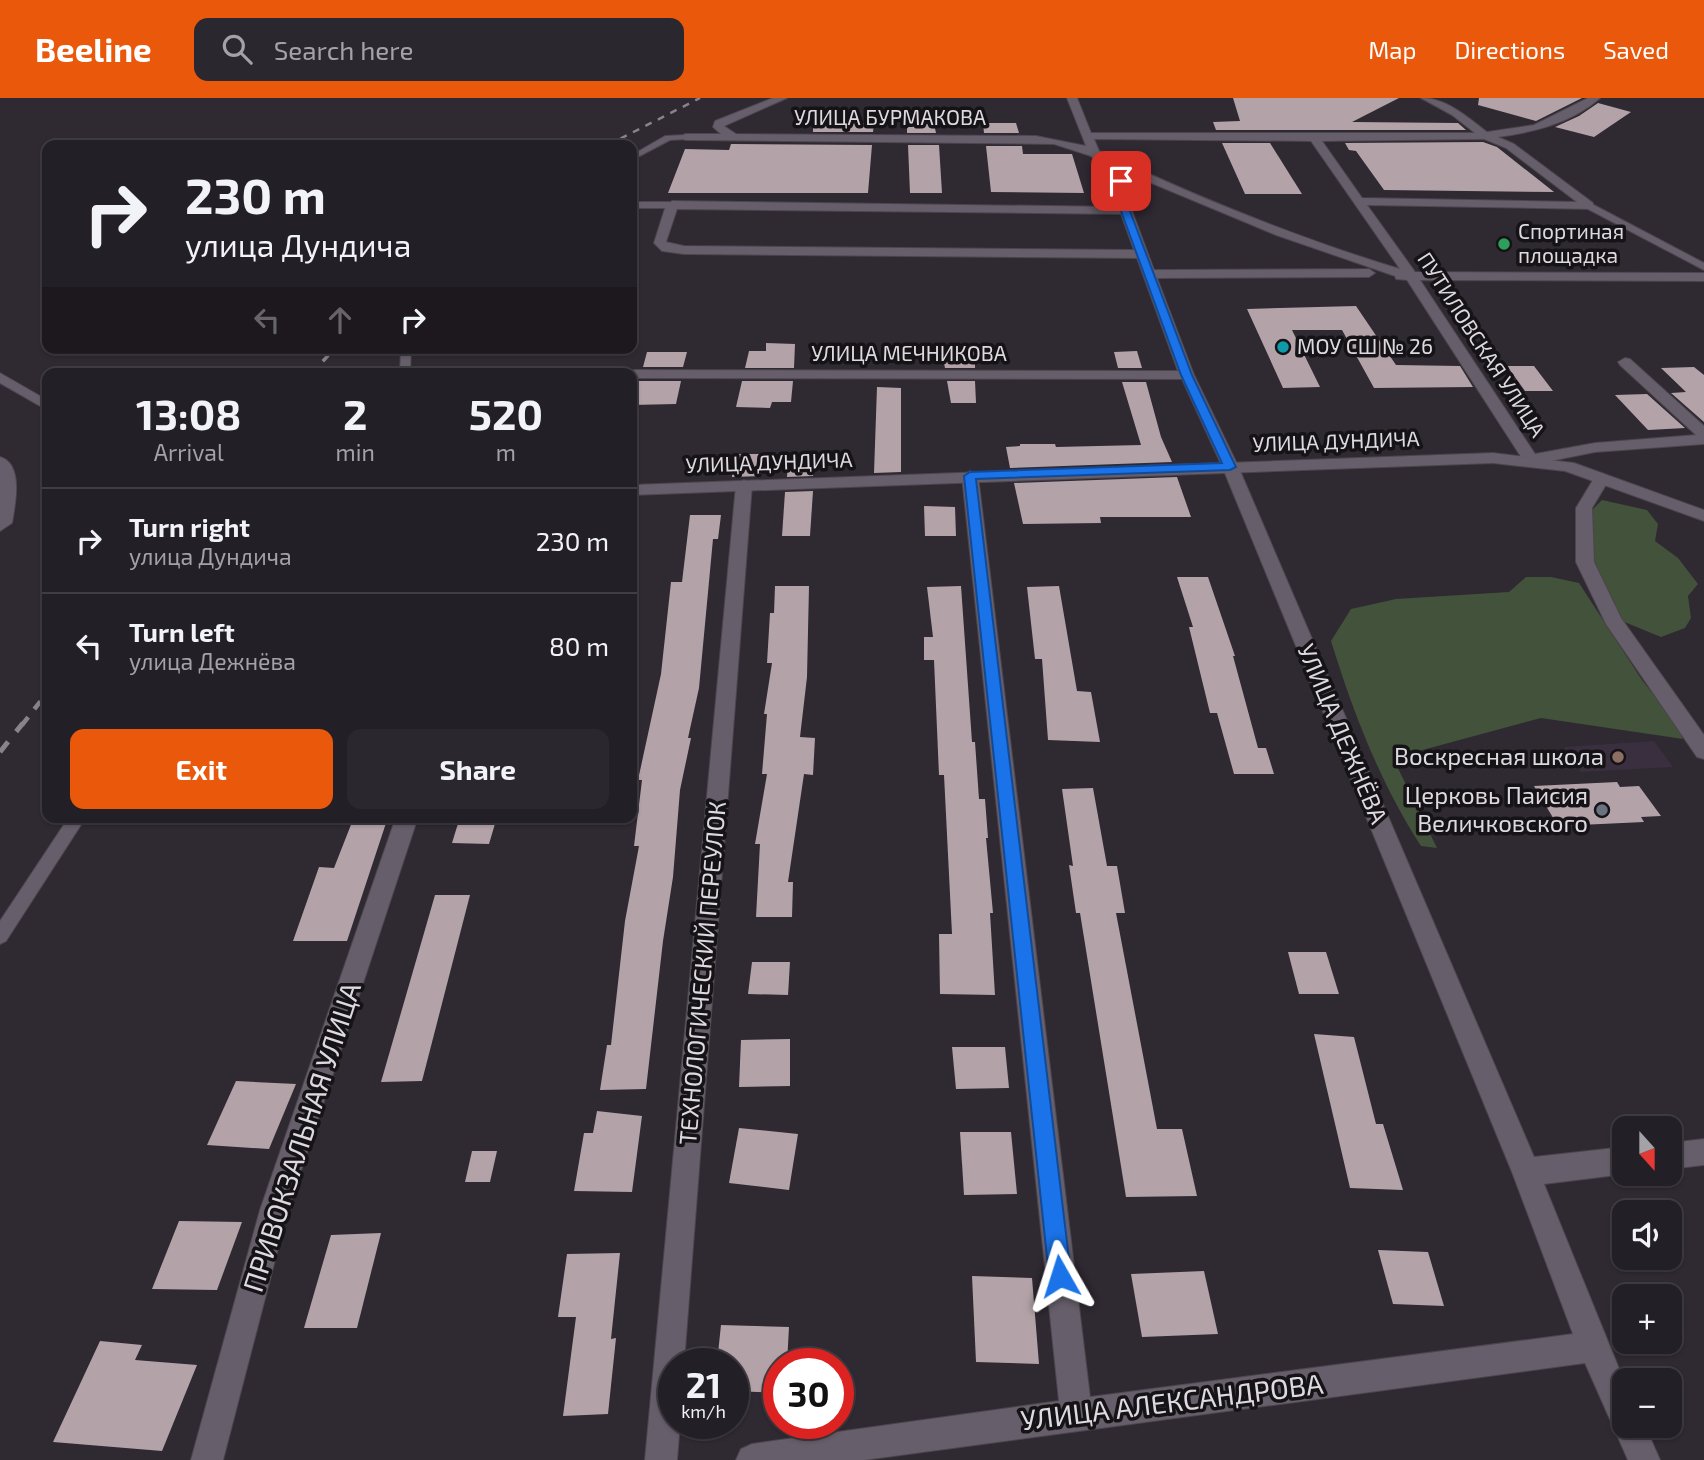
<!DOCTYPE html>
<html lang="en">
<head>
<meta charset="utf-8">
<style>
	:root { --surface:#231f26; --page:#2b272e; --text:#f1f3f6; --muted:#a3a2a7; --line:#403d43; --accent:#ea580c }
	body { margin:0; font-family:"Exo 2",sans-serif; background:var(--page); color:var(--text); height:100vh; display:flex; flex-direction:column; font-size:26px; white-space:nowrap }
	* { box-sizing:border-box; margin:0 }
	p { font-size:23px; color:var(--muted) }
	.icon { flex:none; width:38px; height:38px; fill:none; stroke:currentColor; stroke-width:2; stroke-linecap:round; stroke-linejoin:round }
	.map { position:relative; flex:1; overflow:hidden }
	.drawer { position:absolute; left:42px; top:270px; width:595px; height:455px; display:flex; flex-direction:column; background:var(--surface); border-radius:14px; box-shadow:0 2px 5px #0004,0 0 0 2px var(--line) }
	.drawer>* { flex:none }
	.guide { position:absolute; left:42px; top:42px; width:595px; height:214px; border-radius:14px; box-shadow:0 2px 5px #0004,0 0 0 2px var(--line); background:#231f26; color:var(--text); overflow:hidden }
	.needle { width:46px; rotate:159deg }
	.controls { position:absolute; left:1612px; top:1018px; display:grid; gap:14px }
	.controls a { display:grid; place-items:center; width:70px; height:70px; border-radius:14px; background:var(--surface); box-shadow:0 2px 5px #0004,0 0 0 2px var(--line); font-size:35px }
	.speed { position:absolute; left:658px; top:1250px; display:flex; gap:14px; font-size:35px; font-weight:700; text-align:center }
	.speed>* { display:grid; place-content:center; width:91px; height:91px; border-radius:50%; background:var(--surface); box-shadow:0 2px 5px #0004,0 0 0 2px var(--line); line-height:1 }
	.speed small { font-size:18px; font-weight:400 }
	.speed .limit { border:10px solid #d22; background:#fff; color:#111 }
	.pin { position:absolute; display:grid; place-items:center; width:60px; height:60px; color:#fff; margin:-30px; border-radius:14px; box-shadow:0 4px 10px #0006 }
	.me { position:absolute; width:77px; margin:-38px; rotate:354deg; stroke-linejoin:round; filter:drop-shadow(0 0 5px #0008) }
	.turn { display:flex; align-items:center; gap:24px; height:147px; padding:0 28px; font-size:32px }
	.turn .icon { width:91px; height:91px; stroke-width:2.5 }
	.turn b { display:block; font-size:49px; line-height:60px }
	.lanes { display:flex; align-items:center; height:66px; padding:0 28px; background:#0003; justify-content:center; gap:35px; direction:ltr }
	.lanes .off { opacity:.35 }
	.eta { display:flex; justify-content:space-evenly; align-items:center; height:119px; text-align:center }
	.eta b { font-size:42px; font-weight:700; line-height:49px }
	.primary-button { display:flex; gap:14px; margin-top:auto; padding:14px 28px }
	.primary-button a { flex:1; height:80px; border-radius:14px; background:var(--accent); color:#fff; font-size:28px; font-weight:700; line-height:80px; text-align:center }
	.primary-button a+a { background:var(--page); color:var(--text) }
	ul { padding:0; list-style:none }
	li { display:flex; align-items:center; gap:21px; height:105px; padding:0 28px; border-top:2px solid var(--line) }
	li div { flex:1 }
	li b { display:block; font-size:26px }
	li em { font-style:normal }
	header { display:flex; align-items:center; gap:42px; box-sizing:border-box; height:98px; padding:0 35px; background:var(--accent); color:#fff }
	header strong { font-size:33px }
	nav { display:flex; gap:38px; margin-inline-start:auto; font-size:24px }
	.search { width:490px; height:63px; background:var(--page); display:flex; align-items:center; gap:18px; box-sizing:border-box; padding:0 24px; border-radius:14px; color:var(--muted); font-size:26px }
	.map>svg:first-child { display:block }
</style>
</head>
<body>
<header>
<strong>Beeline</strong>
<div class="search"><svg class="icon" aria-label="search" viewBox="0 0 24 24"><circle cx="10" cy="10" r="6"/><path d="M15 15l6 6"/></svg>Search here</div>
<nav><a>Map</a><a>Directions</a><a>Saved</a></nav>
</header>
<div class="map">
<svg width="1704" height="1362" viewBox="0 0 1704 1362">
	<rect width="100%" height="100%" fill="#2f2932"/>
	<!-- built -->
	<path fill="#3a2f3e" d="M1654,643L1673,669L1581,674L1564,649Z"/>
	<!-- green -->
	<g fill="#43523a">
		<path d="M1602,402L1647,412L1658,426L1655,443L1678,460L1698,486L1688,498L1691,520L1685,530L1661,539L1622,523L1594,466L1592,412Z"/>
		<path d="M1526,479H1551L1579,485L1642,582L1677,626L1683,641L1541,620L1393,660L1437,750L1421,748C1380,685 1353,614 1331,543L1351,511L1396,501L1509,494Z"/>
	</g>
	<!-- building -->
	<g fill="#b3a3a9">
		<path d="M1233,0H1399L1352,24L1458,25L1466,32H1216L1213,24L1240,23Z"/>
		<path d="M1479,0H1582L1536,23L1478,7Z"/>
		<path d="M1598,5L1631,14L1594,39L1555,29L1579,18Z"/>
		<path d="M813,25H874L873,34H813Z"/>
		<path d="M983,25H1016L1019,35H984Z"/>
		<path d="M907,26H934L936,35H907Z"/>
		<path d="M1483,44L1497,49L1554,94L1384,92L1356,53L1349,52L1345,45Z"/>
		<path d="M1222,45H1270L1302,96H1245Z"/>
		<path d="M731,46L872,47L868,95H668L685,51L729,52Z"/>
		<path d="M908,47H939L942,95H910Z"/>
		<path d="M986,48H1022L1023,56H1072L1084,95L991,94Z"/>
		<path d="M1356,208L1396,267L1460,268L1473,289L1374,290L1342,232H1292L1320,289L1283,290L1247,211Z"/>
		<path d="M766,245L795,246L794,270H745L749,253H766Z"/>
		<path d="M941,251L975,253V270H945Z"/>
		<path d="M1137,253L1142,270H1118L1114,254Z"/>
		<path d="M647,254H687L683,269H643Z"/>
		<path d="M1507,268H1534L1553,293H1525Z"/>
		<path d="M1694,269L1704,277V324L1671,295L1686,294L1661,270Z"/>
		<path d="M638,283H681L676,306L632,307Z"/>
		<path d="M742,283H793L791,304H772L770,310L736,309Z"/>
		<path d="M947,283H975L976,305H951Z"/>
		<path d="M1122,284H1146L1161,339L1172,364L1010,370L1006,349L1020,348V346H1055L1056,349L1141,347Z"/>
		<path d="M877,289L901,290V374L874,375Z"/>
		<path d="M1647,296L1685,330L1648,332L1615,297Z"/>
		<path d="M733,356H763L762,378L732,379Z"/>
		<path d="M815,360L813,378L787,379L788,361Z"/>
		<path d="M1177,379L1191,419H1100L1101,425L1023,426L1014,385Z"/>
		<path d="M813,393L810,438H782L785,394Z"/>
		<path d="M924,408L955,409L956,438H925Z"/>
		<path d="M690,417H721L718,441H713L699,590L688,640H691L680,692L673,779L663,843L646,991L600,992L607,947H611L625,823L639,748H634L642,682H638L661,576L671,484H682Z"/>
		<path d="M1177,479H1208L1235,558H1233L1258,650H1266L1274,676H1234L1217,615H1210L1189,529H1193Z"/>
		<path d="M775,488H809L807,579L800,639L815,640L813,677L804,676L788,784H793L792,819H756L760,746H755L767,676H762L767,616H764L772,565H767L770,515H774Z"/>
		<path d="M961,488L972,644H975L979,701H985L988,740H986L993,815H990L995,897L940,896L939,836H952L944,677H939L934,562H924V539H933L927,489Z"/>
		<path d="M1059,488L1077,593L1091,594L1100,644L1048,642L1042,561H1035L1027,489Z"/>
		<path d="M1617,684L1620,689L1639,688L1661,718L1641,719L1644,724L1558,728L1534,688Z"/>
		<path d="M1093,690L1107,768H1117L1125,815H1116L1157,1031H1182L1197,1098L1126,1099L1080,815H1076L1069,767L1073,768L1062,691Z"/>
		<path d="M354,719H388L347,843H293L319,769L334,770Z"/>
		<path d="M460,719H497L489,746L452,745Z"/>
		<path d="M435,797H470L422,983L381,984Z"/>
		<path d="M1288,854H1326L1339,896H1299Z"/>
		<path d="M752,864H790L788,897L748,896Z"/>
		<path d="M1314,936L1354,939L1376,1026H1383L1403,1092L1350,1090Z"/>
		<path d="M790,941V988L739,989L741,942Z"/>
		<path d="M952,949H1005L1009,990L956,991Z"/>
		<path d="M236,983L296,986L269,1051L207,1047Z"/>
		<path d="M597,1013L642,1018L632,1094L574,1093L584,1035H593Z"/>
		<path d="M739,1030L798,1036L789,1092L729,1085Z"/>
		<path d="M960,1034H1011L1017,1096L964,1097Z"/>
		<path d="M472,1053H497L490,1084H465Z"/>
		<path d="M179,1123L242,1124L217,1192L152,1191Z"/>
		<path d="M381,1135L357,1230H304L331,1137Z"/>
		<path d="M1378,1152L1428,1154L1444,1208L1393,1206Z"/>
		<path d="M620,1155L611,1241L616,1240L608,1316L563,1318L576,1219H558L567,1156Z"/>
		<path d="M1204,1173L1218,1236L1142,1239L1131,1176Z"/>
		<path d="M972,1178L1032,1180L1039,1266L976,1264Z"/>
		<path d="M721,1227L789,1229L787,1265H779V1295L733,1293V1265H717Z"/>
		<path d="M100,1243L142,1247L135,1262L197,1267L162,1353L53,1344Z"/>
	</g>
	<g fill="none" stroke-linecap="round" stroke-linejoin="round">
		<!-- lane casing -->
		<g stroke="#4b454d" stroke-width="2">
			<g id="lane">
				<path d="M685,37L688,41L670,42L632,62V57L665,38Z"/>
				<path d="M632,104H672L676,107L672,110H632Z"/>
				<path d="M1586,106H1592L1704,165V172L1586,110Z"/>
				<path d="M401,250H411L410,275H400Z"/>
				<path d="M69,719H86L6,843L0,846V823Z"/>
			</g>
		</g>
		<!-- street casing -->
		<g stroke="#4b454d" stroke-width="2">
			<g id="street">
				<path d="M773,0H787L724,28L736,36L1036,38L1086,48L1067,0H1077L1091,35H1475L1452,17L1421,0C1447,0 1467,19 1487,34L1534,27L1588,0H1600C1572,25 1534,34 1498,39L1514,46L1593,105V111L1367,107L1415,174L1704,175V183L1420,182L1535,356L1595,345L1696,337L1620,267L1618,264L1625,260L1630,261L1704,328V346L1595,354L1531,367L1525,365L1407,182L1396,181L1395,178L1276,137L1113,69L1132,89V113L1154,172L1369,171L1375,175L1369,179L1157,180L1194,277L1238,368L1534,1059L1624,1049L1625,1076L1544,1086L1624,1283V1328H1645L1660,1362H1628L1585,1265L864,1362H736L741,1351L752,1346L1059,1303L962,378L970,373L978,378L1090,1299L1573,1236L1512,1074L1222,368L1182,281L632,280V275H626L632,272L1178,273L1137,160L684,156L662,153L654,145L666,107L672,103L1120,109V90L1091,58L1054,46L685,42L680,39L685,36H721L713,29L715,23ZM1094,41L1311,43L1400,171C1297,140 1197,99 1099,53ZM1484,41L1506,50L1577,104L1362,100L1322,43ZM677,111L1121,116L1134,152L684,148L666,144Z"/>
				<path d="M0,359C24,366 15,407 12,425L0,433Z"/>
				<path d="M1602,375L1610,380L1592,410L1594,464L1621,520L1704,637V661L1697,659L1606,526L1576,464V410L1596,377Z"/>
				<path d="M744,382L752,387L684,1265H674V1325H680L677,1362H645L736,387Z"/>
				<path d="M396,719H418L288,1112L223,1362H191L260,1112Z"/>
				<path d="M1704,1041V1067L1670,1071V1045Z"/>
			</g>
		</g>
		<!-- secondary casing -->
		<g stroke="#4b454d" stroke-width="2">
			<g id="secondary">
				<path d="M0,275L47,302V312L0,285Z"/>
				<path d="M1493,355L1574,365L1704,412V423L1565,373L1493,365L632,397V387Z"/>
			</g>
		</g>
		<!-- lane -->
		<use href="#lane" fill="#665e6a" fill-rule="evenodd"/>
		<!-- street -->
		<use href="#street" fill="#665e6a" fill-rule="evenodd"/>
		<!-- secondary -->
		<use href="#secondary" fill="#665e6a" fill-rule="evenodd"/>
		<!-- rail-far3 -->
		<path stroke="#88838b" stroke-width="2.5" stroke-dasharray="7 7" stroke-linecap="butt" d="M608,47L700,0"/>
		<!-- rail-far2 -->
		<path stroke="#88838b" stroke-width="3.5" stroke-dasharray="8 8" stroke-linecap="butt" d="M312,275L335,250"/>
		<!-- rail-far1 -->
		<path stroke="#88838b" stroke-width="4.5" stroke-dasharray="10 10" stroke-linecap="butt" d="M22,627L47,595"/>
		<!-- rail -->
		<path stroke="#88838b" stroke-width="5" stroke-dasharray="13 13" stroke-linecap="butt" d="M0,654L23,625"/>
	</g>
	<!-- route -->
	<path fill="#1a73e8" stroke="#114b97" stroke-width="2" d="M1118,81H1124L1130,89V113L1192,277L1236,369L1230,372L976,381L1071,1178L1068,1186L1060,1189L1053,1186L1049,1178L964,378L970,374L1222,365L1181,277L1121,113V89Z"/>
	<!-- markers -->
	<circle fill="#2e9e5b" stroke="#161317" stroke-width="2.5" cx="1504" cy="146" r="7"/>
	<circle fill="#0f9aa8" stroke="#161317" stroke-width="2.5" cx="1283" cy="249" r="7"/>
	<circle fill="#8d6e63" stroke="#161317" stroke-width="2.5" cx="1618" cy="659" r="7"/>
	<circle fill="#6b7280" stroke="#161317" stroke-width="2.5" cx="1602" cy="712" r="7"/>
	<g text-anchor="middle" stroke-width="7" stroke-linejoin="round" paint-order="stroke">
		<!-- far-street labels -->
		<g font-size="21" fill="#ded9e0" stroke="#161317">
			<text x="890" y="27">УЛИЦА БУРМАКОВА</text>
			<text transform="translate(1481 247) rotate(57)" y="7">ПУТИЛОВСКАЯ УЛИЦА</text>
			<text x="909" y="263">УЛИЦА МЕЧНИКОВА</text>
			<text transform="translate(1336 344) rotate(-2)" y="7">УЛИЦА ДУНДИЧА</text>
			<text transform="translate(769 365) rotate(-2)" y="7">УЛИЦА ДУНДИЧА</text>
		</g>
		<!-- far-poi labels -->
		<g font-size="21" fill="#ded9e0" stroke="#161317" text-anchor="start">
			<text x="1518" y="141">Спортиная<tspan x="1518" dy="24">площадка</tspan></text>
			<text x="1297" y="256">МОУ СШ № 26</text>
		</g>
		<!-- street labels -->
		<g font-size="24" fill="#ded9e0" stroke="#161317">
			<text transform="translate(1342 636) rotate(67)" y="8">УЛИЦА ДЕЖНЁВА</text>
			<text transform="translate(703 875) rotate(-85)" y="8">ТЕХНОЛОГИЧЕСКИЙ ПЕРЕУЛОК</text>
		</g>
		<!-- poi labels -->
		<g font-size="24" fill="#ded9e0" stroke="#161317" text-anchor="end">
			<text x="1604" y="667">Воскресная школа</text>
			<text x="1588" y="706">Церковь Паисия<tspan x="1588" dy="28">Величковского</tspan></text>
		</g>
		<!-- near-street labels -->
		<g font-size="28" fill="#ded9e0" stroke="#161317">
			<text transform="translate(302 1039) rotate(-72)" y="10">ПРИВОКЗАЛЬНАЯ УЛИЦА</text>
			<text transform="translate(1172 1304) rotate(-7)" y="10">УЛИЦА АЛЕКСАНДРОВА</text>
		</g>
	</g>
</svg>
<div class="controls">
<a><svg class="needle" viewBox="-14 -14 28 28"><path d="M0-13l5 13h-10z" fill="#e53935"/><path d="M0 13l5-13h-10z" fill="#a3a2a7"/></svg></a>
<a><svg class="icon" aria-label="sound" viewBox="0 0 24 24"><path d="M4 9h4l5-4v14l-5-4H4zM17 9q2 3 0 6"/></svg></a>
<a>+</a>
<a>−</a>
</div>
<div class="speed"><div>21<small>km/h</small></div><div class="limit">30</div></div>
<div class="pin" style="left:1121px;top:83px;background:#d93025"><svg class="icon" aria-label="arrive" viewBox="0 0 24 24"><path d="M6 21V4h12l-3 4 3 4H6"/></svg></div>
<svg class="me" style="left:1060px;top:1178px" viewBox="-20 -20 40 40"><path d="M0-17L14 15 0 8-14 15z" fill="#1a73e8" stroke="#fff" stroke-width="4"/></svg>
<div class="guide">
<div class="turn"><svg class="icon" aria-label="right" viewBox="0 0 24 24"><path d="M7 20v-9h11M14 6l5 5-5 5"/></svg><div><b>230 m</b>улица Дундича</div></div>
<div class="lanes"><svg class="icon off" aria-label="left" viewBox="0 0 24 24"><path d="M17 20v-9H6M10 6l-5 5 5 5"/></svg><svg class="icon off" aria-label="ahead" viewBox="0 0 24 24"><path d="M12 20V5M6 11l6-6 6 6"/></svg><svg class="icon" aria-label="right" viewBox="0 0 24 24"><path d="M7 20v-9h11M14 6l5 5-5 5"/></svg></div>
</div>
<section class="drawer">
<div class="eta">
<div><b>13:08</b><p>Arrival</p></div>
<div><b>2</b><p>min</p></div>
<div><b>520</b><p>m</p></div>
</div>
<ul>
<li><svg class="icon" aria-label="right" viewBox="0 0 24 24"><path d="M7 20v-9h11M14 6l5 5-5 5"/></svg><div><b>Turn right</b><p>улица Дундича</p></div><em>230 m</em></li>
<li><svg class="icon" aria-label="left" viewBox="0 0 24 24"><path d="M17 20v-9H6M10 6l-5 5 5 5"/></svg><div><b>Turn left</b><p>улица Дежнёва</p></div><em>80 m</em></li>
</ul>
<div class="primary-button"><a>Exit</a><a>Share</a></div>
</section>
</div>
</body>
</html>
